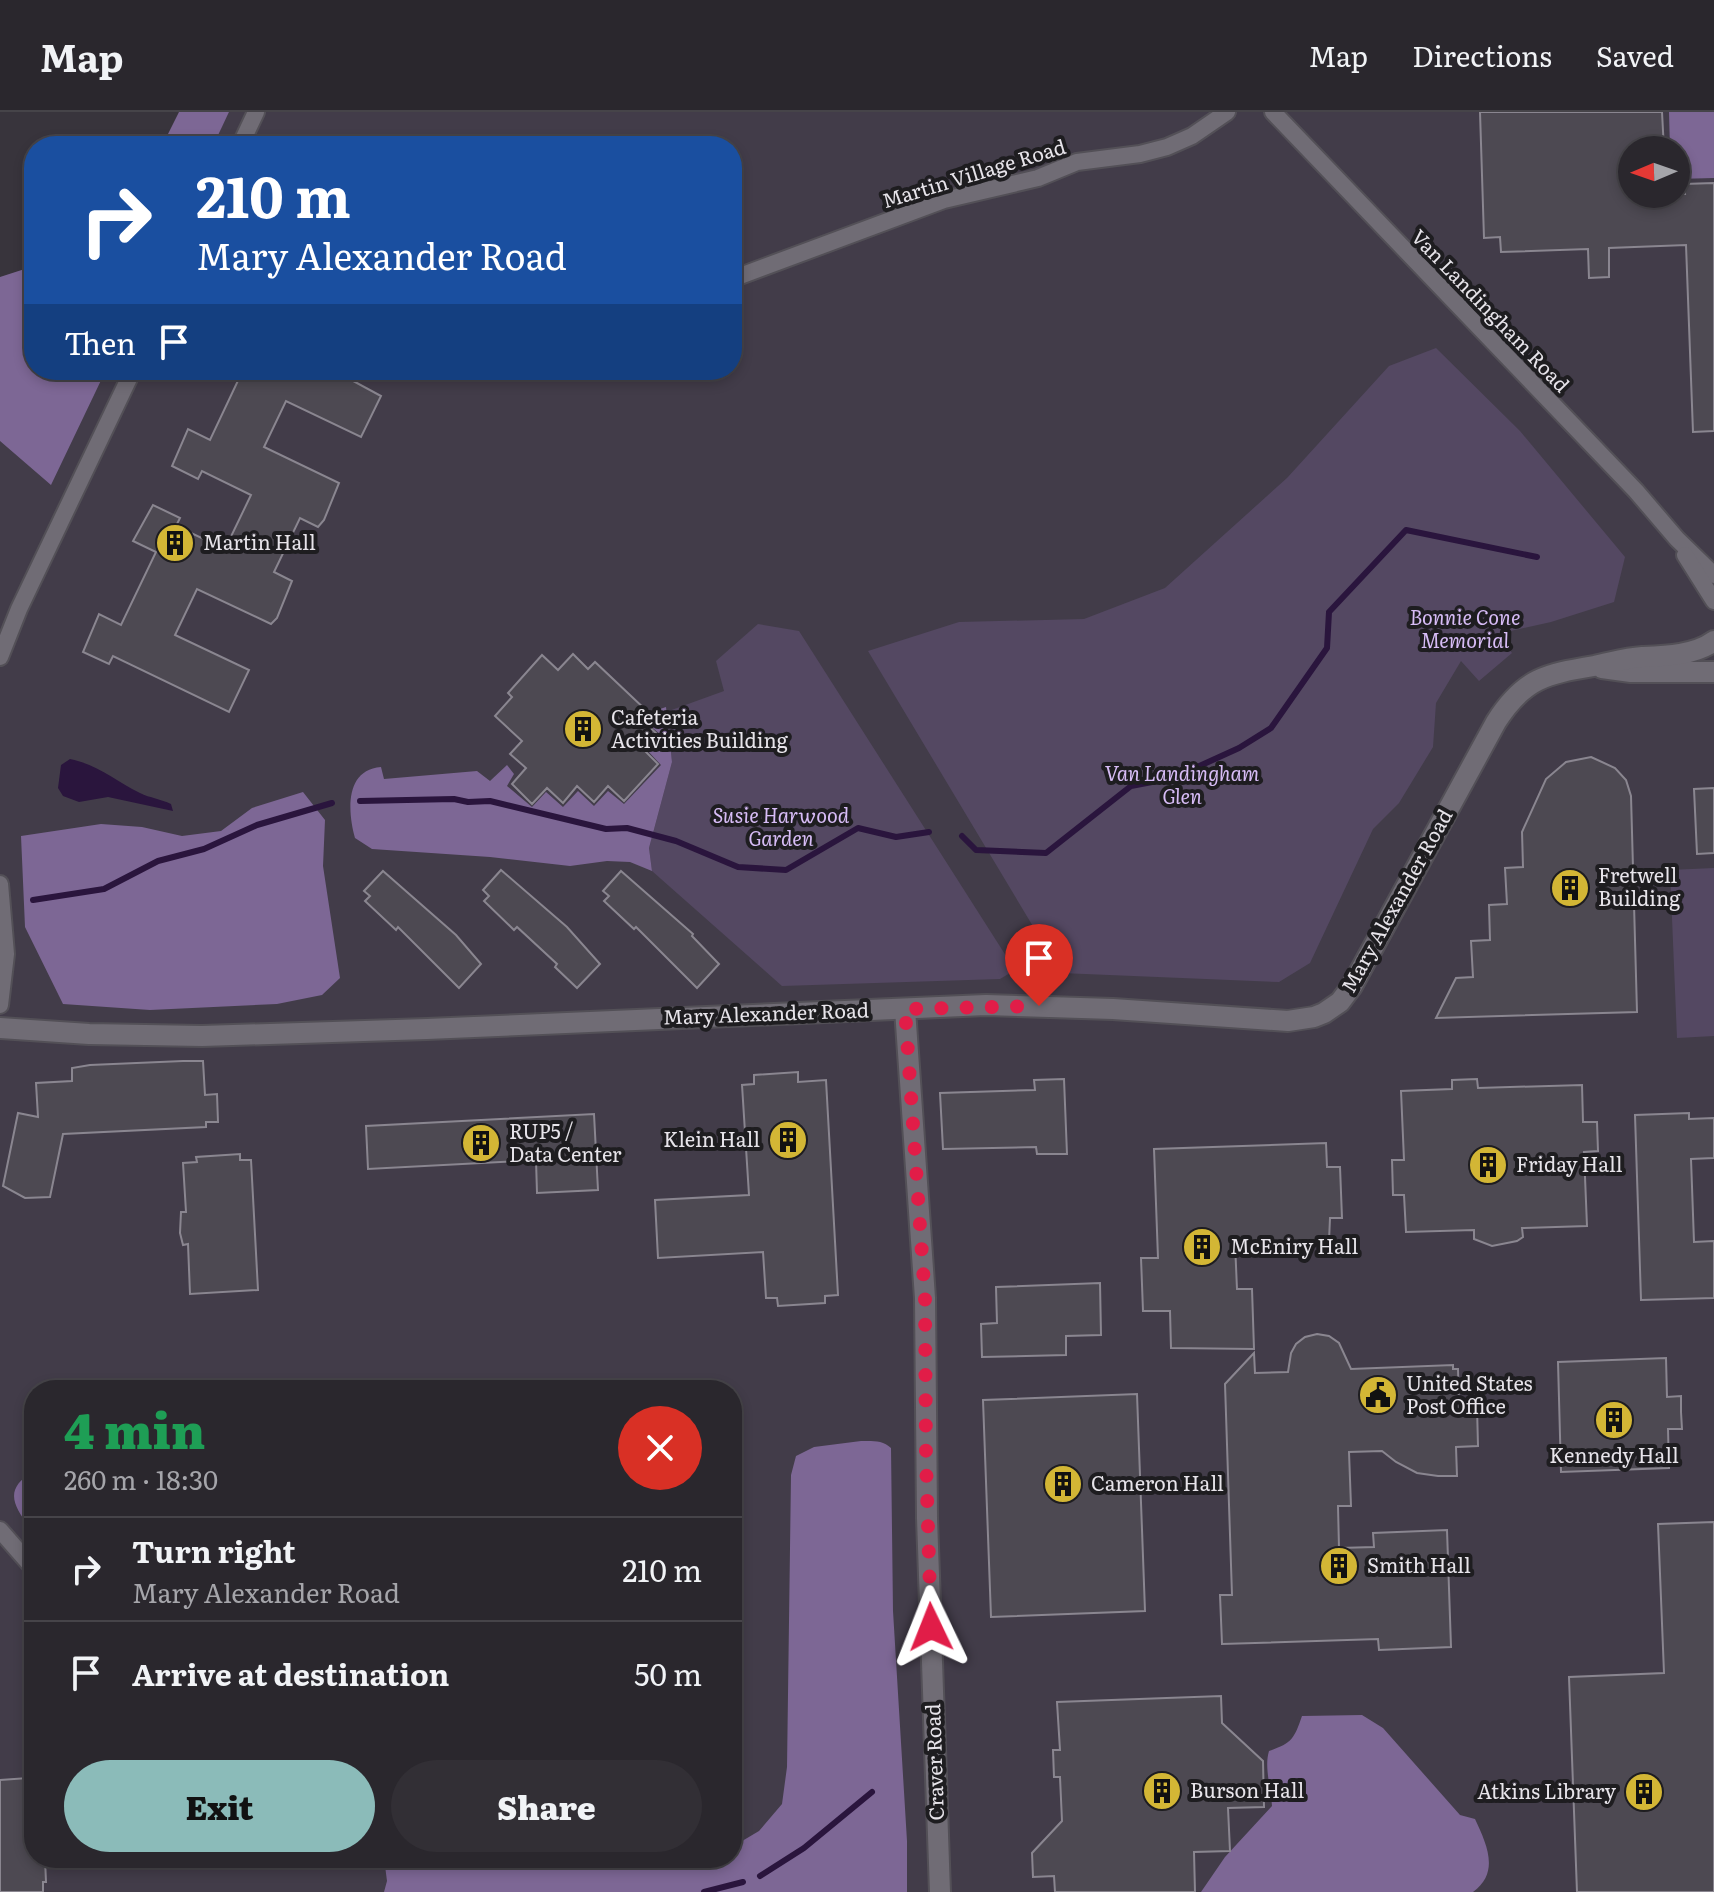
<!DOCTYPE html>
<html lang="en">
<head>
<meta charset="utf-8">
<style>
	:root { --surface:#2a272d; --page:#322f35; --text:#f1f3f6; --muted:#a5a5aa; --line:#464449; --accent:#8bbbb9 }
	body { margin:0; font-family:Literata,serif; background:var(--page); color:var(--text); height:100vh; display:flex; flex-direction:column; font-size:30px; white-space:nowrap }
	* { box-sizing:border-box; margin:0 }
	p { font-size:26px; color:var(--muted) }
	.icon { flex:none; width:44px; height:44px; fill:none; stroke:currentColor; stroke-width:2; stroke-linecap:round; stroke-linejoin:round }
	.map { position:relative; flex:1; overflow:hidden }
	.details { position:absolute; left:24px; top:1268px; width:718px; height:488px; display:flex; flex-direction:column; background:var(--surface); border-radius:32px; box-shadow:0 4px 12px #0003,0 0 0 2px var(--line) }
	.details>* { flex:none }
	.guide { position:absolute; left:24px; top:24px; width:718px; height:244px; border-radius:32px; box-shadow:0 4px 12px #0003,0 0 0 2px var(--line); background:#1a4fa0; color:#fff; overflow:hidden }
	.needle { width:52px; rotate:268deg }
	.fabs { position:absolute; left:1618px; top:24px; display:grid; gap:16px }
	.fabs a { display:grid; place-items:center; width:72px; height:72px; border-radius:50%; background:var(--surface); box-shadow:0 4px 12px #0003,0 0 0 2px var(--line); font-size:40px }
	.pin { position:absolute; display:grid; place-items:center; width:68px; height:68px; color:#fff; margin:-82px -34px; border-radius:50% 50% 50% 0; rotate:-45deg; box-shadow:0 0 8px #0007 }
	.pin .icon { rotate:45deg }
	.me { position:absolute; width:88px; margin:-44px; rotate:358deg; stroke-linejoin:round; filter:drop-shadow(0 0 6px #0008) }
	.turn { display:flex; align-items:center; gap:28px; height:168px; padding:0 40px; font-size:36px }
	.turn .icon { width:104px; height:104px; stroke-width:2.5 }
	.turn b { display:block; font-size:56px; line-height:68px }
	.then { display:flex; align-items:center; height:76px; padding:0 40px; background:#0003; gap:16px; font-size:30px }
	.round { display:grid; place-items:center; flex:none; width:84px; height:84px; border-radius:42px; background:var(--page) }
	.summary { display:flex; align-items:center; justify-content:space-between; height:136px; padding:0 40px }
	h1 { font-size:48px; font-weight:800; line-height:60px; color:#1e9e55 }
	.button { display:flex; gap:16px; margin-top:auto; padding:16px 40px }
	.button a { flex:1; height:92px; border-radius:48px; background:var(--accent); color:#111; font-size:32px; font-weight:800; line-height:92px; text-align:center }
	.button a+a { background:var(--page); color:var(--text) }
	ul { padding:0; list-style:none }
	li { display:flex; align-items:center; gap:24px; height:104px; padding:0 40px; border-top:2px solid var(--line) }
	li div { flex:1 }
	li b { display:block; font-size:30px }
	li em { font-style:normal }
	header { display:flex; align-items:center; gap:48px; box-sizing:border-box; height:112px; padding:0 40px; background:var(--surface); border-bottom:2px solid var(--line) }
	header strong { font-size:38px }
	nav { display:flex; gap:44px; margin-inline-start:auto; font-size:28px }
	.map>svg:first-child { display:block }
</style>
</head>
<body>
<header>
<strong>Map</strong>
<nav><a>Map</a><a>Directions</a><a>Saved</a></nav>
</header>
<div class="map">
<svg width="1714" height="1780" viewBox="0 0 1714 1780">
	<rect width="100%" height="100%" fill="#38343c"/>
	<!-- built -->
	<path fill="#423c49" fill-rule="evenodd" d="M229,0H1714V1780H0V329L51,372L106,258H732V34H213ZM1632,38H1676V82H1632ZM34,1278H732V1746H34Z"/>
	<!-- green -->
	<g fill="#544862">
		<path d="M1436,236L1520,319L1625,445L1614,490L1551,510L1497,522L1512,541L1479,569L1461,549L1436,591L1433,635L1399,691L1373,717L1310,851L1279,870L1061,861L868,539L959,510L1084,507L1165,476L1287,366L1389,254Z"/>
		<path d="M758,512L799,519L1015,858L1000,867L782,874L652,759L649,736L672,650L666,600L724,579L716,549Z"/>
		<path d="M1714,756V924L1677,926L1670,758Z"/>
	</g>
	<!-- forest -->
	<g fill="#7d6795">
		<path d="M179,0H229L213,34H162Z"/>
		<path d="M1669,0H1714V66L1676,67V38H1670Z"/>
		<path d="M34,154V258H106L51,373L0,329V165Z"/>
		<path d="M666,595L672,650L649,736L652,759L630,750L607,749L570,754L490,745L372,737L355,726C348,701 344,658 381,655L384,667L477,659L490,669L507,653L514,662L507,674L532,695L546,680L563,695L578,679L594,694L608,679L624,692L661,653L647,638L660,622L644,609L654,599Z"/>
		<path d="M303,680L325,708L323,754L340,866L322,883L277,892L150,898L63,892L25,815L21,724L101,712L142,715L182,724L221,719L252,696Z"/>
		<path d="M861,1329C872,1329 883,1328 891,1336L893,1499L907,1729V1780H384L387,1769L384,1746H464L466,1750L478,1753L660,1746H732V1735L759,1719L782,1692L787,1655L791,1363L796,1344L814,1335Z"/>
		<path d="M34,1359V1422C16,1396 0,1379 34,1359Z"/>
		<path d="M1362,1603L1383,1616L1460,1703L1475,1707C1487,1733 1500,1760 1473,1780H1201L1225,1745L1272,1694C1271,1676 1264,1655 1269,1639C1292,1631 1294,1627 1302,1604Z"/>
	</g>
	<!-- water -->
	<path fill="#2a153d" d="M70,647C99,653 115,669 140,681C150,686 161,687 171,692L173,699L108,685L79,690L63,684L58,676L61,653Z"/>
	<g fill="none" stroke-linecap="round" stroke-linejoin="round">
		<!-- stream -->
		<g stroke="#2a153d" stroke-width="6">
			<path d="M360,689L454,687L468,690L490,689L606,717L627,716L676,729L738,755L786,758L858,716L896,725L929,720"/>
			<path d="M962,724L976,738L1046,741L1131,674L1173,666L1239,636L1271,616L1327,536L1329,500L1406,418L1537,445"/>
			<path d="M33,788L104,777L158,749L204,737L257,713L332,691"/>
			<path d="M760,1764L804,1736L872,1680"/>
			<path d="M704,1780L743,1770"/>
		</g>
	</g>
	<!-- building -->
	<g fill="#4d4952" stroke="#8a8690" stroke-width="2">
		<path d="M1480,0H1662L1664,38H1632V82H1685L1684,72L1714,71V319L1693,320L1686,133L1609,136V165L1589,166L1588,137L1501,140L1500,125L1484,126Z"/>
		<path d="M243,258H333L381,284L361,325L286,289L264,335L339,371L324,408L318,415L300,406L274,460L292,469L277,506L271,512L197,477L175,523L249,558L229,600L113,544L109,552L83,540L99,502L121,513L156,440L133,429L153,393L180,406L176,414L225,437L251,383L202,359L198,367L172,354L188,317L210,328Z"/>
		<path d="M573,542L588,557L595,550L648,600L641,607L657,622L643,637L658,652L624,689L608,674L594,690L577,674L563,691L547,676L532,692L512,672L526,656L510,642L522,629L495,604L512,585L508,581L542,543L558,558Z"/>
		<path d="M1591,645L1615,656L1626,668L1631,684L1637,900L1436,906L1456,866L1473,865L1471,829L1490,828L1489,793L1507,792L1505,756L1523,755L1522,720L1546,667L1566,650Z"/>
		<path d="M1714,676V741L1697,742L1694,677Z"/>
		<path d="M501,758L567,815L600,852L577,876L555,855L557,852L517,815L514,818L484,789L489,784L483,778Z"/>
		<path d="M383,759L456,823L481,852L459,876L398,815L396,818L365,789L370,784L364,779Z"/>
		<path d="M621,759L693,822L692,824L719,852L697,876L636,815L634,817L604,789L609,784L603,779Z"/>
		<path d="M183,949H203L205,983L217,982L218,1010H206V1015L63,1022L50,1085L25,1086L3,1074L18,1001L38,1005L36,971L72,969V956L90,953Z"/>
		<path d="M798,960V970L826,968L838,1183L825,1184V1191L778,1194L777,1186H766L763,1140L658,1146L655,1088L749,1083L742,973L754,972V963Z"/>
		<path d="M1064,967L1067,1042H1037L1036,1035L943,1037L940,981L1035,978L1034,968Z"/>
		<path d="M1477,967L1478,976L1582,973L1583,1010H1597L1598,1039L1584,1040L1587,1114L1522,1116L1523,1125L1517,1129L1492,1134L1474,1127V1118L1406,1120L1404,1083H1393L1392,1048H1404L1401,979L1452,977V968Z"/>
		<path d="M1689,1001V1007L1714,1006V1046L1691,1047L1694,1130L1714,1129V1186L1641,1188L1635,1003Z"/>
		<path d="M594,1002L598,1078L537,1081L536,1048L368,1057L366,1014Z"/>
		<path d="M1326,1031L1327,1055H1340L1342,1106H1330L1329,1129L1235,1131L1237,1177H1252L1254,1237L1171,1236L1170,1199H1143L1141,1146H1158L1154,1037Z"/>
		<path d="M240,1042V1048H251L258,1178L190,1182L188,1132L183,1133L180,1121L181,1100H186L183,1051L197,1050L196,1045Z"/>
		<path d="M1100,1171L1101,1223L1066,1224V1243L982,1245L981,1212L997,1211L996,1175Z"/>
		<path d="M1317,1222L1329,1224L1339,1231L1351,1257L1453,1253V1257H1458L1459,1295H1477L1478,1334L1456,1335L1457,1364H1438L1417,1361L1396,1350L1382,1339L1349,1340L1351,1394H1338L1339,1436L1374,1435L1373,1421L1447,1418L1451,1535L1379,1538L1378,1527L1222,1532L1220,1483H1232L1225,1272L1254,1241L1255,1261L1288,1260L1291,1241L1296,1232L1305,1225Z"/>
		<path d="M1666,1246L1667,1285L1681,1284V1300L1682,1317H1668L1669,1356L1561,1360L1558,1250Z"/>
		<path d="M1137,1282L1145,1499L991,1505L983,1288Z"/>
		<path d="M1714,1410V1780H1577L1569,1565L1664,1561L1658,1412Z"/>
		<path d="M1221,1584L1222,1611L1263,1649L1264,1695L1228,1696L1230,1739L1194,1740L1195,1780H1055L1054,1764L1033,1765L1032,1741L1062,1709L1060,1665H1054L1053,1638H1060L1057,1590Z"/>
		<path d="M28,1666L34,1677V1746L45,1747L46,1770H43V1780H0V1668Z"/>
	</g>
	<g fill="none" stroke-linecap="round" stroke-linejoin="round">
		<!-- minor casing -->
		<g stroke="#535057" stroke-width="20">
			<g id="minor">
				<path d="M1273,0L1636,379L1677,427L1714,463"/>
				<path d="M240,34L256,0"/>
				<path d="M732,167L944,88L1038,66L1077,50L1140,42L1167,35L1192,24L1227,0"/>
				<path d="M1685,443L1714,489"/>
				<path d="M0,545L19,497L133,258"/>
				<path d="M0,772L6,842L0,893"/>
				<path d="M0,1418L34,1457"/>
			</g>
		</g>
		<!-- tertiary casing -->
		<g stroke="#535057" stroke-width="24">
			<g id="tertiary">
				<path d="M1602,556L1631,560H1714"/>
				<path d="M905,897L925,1186L927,1406L940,1780"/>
				<path d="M0,916L89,922L202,924L427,917L986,893L1113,897L1288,909L1314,905L1324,901L1340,890L1352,874L1496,610C1524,566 1546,562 1594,554C1610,551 1625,546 1642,545C1666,544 1695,543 1714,529"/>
			</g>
		</g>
		<!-- minor -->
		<use href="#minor" stroke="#706c75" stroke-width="16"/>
		<!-- tertiary -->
		<use href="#tertiary" stroke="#706c75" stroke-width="20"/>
	</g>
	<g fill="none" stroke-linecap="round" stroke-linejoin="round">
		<!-- route -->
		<path stroke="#e11d48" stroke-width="14" stroke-dasharray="0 25.2" d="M931,1515L926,1347L925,1186L905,897L1039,894"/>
	</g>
	<!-- icons -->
	<defs>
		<g id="building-disc" transform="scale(2)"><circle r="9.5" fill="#d3b635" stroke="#1e1d20"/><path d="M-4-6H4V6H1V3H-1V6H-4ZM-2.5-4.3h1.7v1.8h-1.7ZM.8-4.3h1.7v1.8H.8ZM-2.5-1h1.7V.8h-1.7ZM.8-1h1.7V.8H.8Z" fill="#111"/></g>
		<g id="civic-disc" transform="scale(2)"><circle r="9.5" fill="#d3b635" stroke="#1e1d20"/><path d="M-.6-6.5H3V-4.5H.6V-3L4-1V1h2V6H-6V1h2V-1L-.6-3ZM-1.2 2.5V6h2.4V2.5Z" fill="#111"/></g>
	</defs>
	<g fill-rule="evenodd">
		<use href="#building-disc" x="175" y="431"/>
		<use href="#building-disc" x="583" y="617"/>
		<use href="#building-disc" x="1570" y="776"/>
		<use href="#building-disc" x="788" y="1028"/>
		<use href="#building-disc" x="481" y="1031"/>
		<use href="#building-disc" x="1488" y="1053"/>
		<use href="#building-disc" x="1202" y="1135"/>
		<use href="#civic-disc" x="1378" y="1283"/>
		<use href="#building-disc" x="1614" y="1308"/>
		<use href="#building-disc" x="1063" y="1372"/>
		<use href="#building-disc" x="1339" y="1454"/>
		<use href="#building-disc" x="1162" y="1679"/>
		<use href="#building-disc" x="1644" y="1680"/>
	</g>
	<g text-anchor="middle" stroke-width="8" stroke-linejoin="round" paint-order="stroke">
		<!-- street labels -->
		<g font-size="20" fill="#e7e4ea" stroke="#1e1d20">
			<text transform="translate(974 62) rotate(-17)" y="7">Martin Village Road</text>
			<text transform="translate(1490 199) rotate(46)" y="7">Van Landingham Road</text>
			<text transform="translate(1397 789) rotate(-61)" y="7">Mary Alexander Road</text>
			<text transform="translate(766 902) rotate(-2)" y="7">Mary Alexander Road</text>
			<text transform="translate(935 1650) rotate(-92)" y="7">Craver Road</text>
		</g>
		<!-- poi labels -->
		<g font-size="20" fill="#e7e4ea" stroke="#1e1d20" text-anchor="start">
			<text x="203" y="438">Martin Hall</text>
			<text x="611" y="613">Cafeteria<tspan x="611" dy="23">Activities Building</tspan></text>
			<text x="1598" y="771">Fretwell<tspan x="1598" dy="23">Building</tspan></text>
			<text x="509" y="1027">RUP5 /<tspan x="509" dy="23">Data Center</tspan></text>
			<text x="760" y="1035" text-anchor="end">Klein Hall</text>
			<text x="1516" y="1060">Friday Hall</text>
			<text x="1230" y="1142">McEniry Hall</text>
			<text x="1406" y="1279">United States<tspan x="1406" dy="23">Post Office</tspan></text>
			<text x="1614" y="1351" text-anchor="middle">Kennedy Hall</text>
			<text x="1091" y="1379">Cameron Hall</text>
			<text x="1367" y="1461">Smith Hall</text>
			<text x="1190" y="1686">Burson Hall</text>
			<text x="1616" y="1687" text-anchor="end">Atkins Library</text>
		</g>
		<!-- park labels -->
		<g font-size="20" font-style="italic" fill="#d7bcf6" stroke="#1e1d20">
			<text x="1465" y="513">Bonnie Cone<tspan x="1465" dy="23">Memorial</tspan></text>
			<text x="1182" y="669">Van Landingham<tspan x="1182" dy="23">Glen</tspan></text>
			<text x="781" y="711">Susie Harwood<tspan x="781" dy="23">Garden</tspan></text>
		</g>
	</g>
</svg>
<div class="fabs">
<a><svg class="needle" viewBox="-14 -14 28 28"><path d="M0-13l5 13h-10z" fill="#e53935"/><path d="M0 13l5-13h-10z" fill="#a5a5aa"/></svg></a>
</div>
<div class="pin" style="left:1039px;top:894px;background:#d93025"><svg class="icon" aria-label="arrive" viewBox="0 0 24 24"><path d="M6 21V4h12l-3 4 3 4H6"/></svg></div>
<svg class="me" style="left:931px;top:1515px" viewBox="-20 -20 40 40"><path d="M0-17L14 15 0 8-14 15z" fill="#e11d48" stroke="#fff" stroke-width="4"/></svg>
<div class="guide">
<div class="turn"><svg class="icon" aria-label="right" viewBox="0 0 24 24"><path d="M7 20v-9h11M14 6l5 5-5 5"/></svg><div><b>210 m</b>Mary Alexander Road</div></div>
<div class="then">Then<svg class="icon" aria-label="arrive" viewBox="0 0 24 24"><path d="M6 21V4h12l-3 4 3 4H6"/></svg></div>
</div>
<section class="details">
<div class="summary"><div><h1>4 min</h1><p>260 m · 18:30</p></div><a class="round" style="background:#d93025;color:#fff"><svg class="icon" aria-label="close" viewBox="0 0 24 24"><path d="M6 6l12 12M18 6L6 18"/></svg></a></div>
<ul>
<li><svg class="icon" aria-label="right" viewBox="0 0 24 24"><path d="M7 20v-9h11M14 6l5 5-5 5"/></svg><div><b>Turn right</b><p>Mary Alexander Road</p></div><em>210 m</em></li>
<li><svg class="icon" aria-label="arrive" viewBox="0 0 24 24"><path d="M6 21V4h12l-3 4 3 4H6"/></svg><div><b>Arrive at destination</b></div><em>50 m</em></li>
</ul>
<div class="button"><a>Exit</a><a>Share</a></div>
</section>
</div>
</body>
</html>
